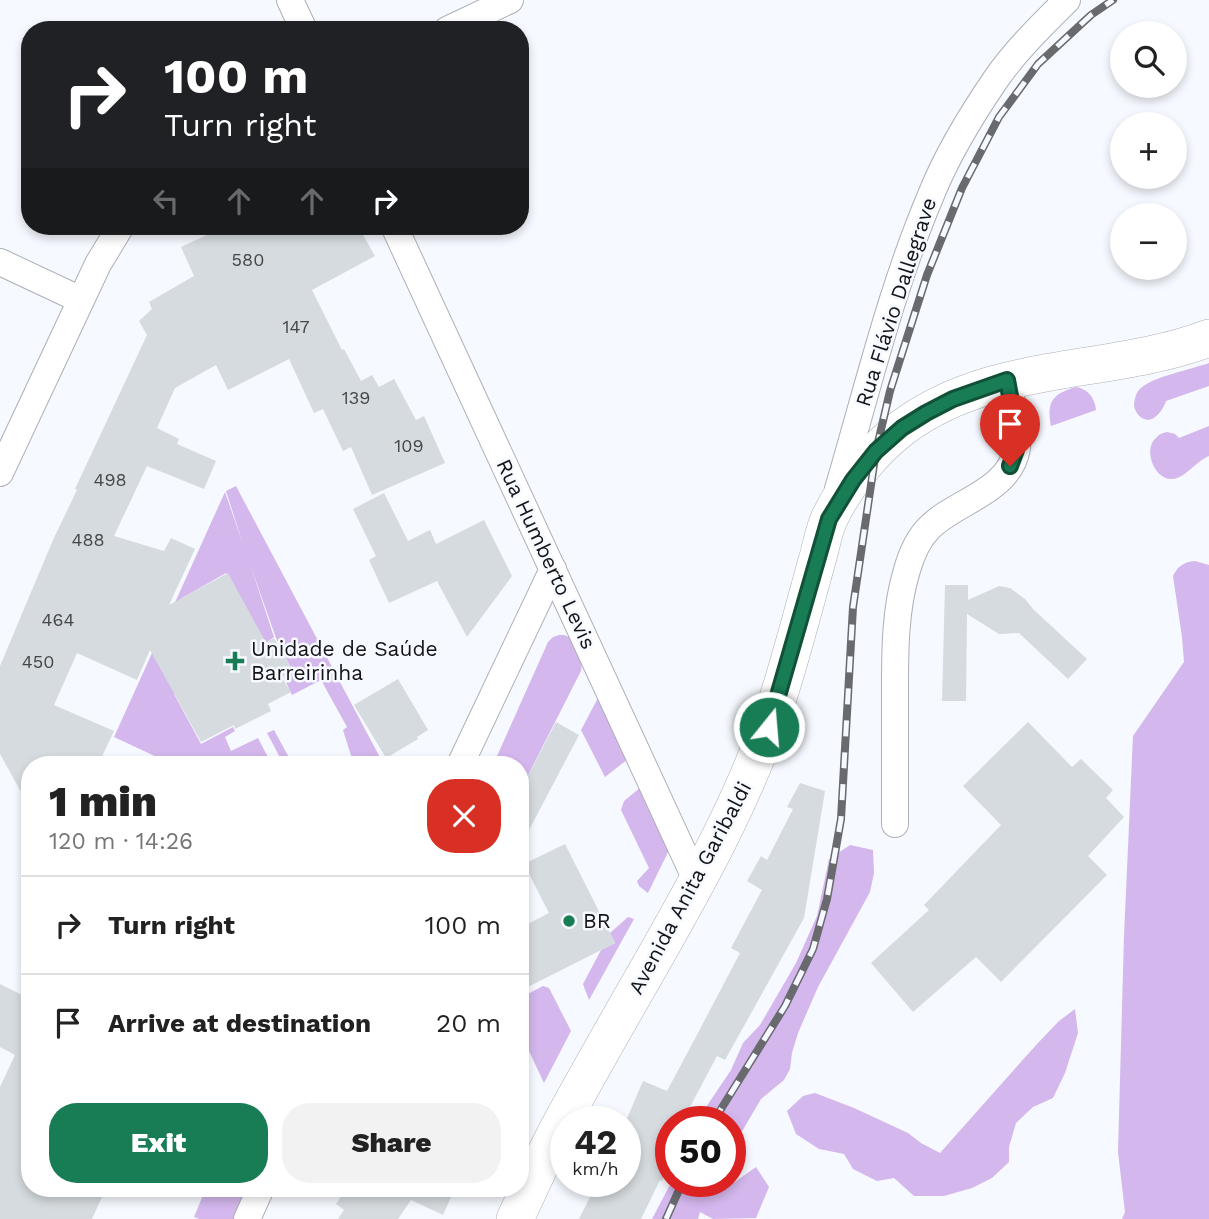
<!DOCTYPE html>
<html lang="en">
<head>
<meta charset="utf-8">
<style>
	:root { --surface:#fff; --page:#f2f2f2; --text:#222; --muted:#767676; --line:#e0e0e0; --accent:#187c55 }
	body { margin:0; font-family:"Work Sans",sans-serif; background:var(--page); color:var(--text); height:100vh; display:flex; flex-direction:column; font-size:26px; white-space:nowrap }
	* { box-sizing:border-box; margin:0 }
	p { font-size:23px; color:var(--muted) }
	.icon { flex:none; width:38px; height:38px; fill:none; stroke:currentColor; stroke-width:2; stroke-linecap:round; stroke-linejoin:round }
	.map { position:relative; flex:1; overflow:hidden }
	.side { position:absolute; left:21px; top:756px; width:508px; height:441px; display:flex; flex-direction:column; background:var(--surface); border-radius:28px; box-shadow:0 4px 10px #0003 }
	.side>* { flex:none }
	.hud { position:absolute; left:21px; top:21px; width:508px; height:214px; border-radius:28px; box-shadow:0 4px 10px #0003; background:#202124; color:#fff; overflow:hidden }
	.tools { position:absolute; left:1110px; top:21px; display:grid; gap:14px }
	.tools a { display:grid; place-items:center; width:77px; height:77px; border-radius:50%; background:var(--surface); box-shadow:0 4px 10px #0003; font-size:35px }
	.speed { position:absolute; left:550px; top:1106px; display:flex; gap:14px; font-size:35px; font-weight:700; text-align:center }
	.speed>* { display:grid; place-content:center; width:91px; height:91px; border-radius:50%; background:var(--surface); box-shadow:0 4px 10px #0003; line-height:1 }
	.speed small { font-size:18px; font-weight:400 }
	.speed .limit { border:10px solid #d22; background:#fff; color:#111 }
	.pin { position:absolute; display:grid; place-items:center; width:60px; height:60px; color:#fff; margin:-72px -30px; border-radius:50% 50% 50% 0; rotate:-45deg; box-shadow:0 0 7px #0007 }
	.pin .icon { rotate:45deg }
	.me { position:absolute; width:77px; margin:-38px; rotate:17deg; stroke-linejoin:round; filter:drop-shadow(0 0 5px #0008) }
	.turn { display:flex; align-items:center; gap:24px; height:147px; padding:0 28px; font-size:32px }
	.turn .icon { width:91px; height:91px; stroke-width:2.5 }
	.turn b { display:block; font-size:49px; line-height:60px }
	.lanes { display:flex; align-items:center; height:66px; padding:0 28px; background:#0003; justify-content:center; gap:35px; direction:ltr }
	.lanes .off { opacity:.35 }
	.round { display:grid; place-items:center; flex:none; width:74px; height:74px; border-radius:28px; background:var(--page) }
	.head { display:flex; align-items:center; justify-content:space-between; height:119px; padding:0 28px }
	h1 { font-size:42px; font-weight:800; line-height:52px }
	.primary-button { display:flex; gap:14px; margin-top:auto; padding:14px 28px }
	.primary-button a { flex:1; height:80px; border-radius:28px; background:var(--accent); color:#fff; font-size:28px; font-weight:800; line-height:80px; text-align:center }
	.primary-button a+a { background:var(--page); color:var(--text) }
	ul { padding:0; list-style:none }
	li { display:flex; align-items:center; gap:21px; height:98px; padding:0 28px; border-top:2px solid var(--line) }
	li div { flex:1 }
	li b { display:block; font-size:26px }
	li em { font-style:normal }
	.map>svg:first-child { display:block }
</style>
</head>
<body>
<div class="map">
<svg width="1209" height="1219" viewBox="0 0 1209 1219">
	<rect width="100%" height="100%" fill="#f6f9ff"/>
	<!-- green -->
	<g fill="#d4b7ed">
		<path d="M1209,363V386L1166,401C1163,410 1153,425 1142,418C1137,415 1134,409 1134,404C1135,398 1136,392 1141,388C1153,377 1192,369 1209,363Z"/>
		<path d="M1076,387C1088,389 1095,398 1096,410L1051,426C1046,401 1053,394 1076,387Z"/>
		<path d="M1209,426V456C1196,461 1186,478 1172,479C1154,480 1142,448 1157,437C1159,434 1163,433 1167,432L1175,434L1179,438Z"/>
		<path d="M236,486L384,765H370L367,759L354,765L343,730L347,727L321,680L292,695L284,678L293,672L276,638L251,567L274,637L266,643L226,573L182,598L186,686L174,694L201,744L233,727L235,731L225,737L231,751L258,738L272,765H174L114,737L225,492L243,544L226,491Z"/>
		<path d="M1195,561L1209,565V1219H1122L1125,1212L1118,1152L1124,936L1133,736L1184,662L1182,637L1173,576C1178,566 1184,562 1195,561Z"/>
		<path d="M559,635H564L571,638L582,663L581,671L520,791V765H493L548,642L553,637Z"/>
		<path d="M598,698L628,759L605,777L581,730Z"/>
		<path d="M274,730L293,765H284L267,733Z"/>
		<path d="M641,787L670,848L648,893L639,886L637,881L649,868L621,810L624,801Z"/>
		<path d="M850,845L873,850L874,873L870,892L818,987L798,1033L792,1053L790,1069L784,1080L761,1099L730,1152V1122H696L731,1070L743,1043L760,1025L796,963L817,916L829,859Z"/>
		<path d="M628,917L634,919L589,1000L583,984L601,950L615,943L610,933Z"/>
		<path d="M543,986L549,988L571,1031L544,1083L520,1032V998Z"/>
		<path d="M1075,1009L1078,1033L1065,1073L1053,1098L1033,1107L1016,1123L1009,1147V1162L992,1178L972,1188L944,1196H914L894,1178L877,1181L853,1169L844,1154L819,1149L796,1134L787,1111L803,1096L815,1093L854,1108L908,1133L921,1143L940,1153L1037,1044L1059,1021Z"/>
		<path d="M756,1167L769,1187L756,1218L713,1219L700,1212L698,1219H652L672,1181H713L707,1192L732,1184Z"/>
		<path d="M206,1188H251L240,1219H199L194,1217Z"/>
	</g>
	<!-- building -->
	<g fill="#d6dbdf">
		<path d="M226,226H358L375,256L312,290L342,350L344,349L361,381L372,375L379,387L394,379L416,420L424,416L445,463L372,495L351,447L343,451L323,409L314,413L289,359L228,390L216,365L175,388L157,428L179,439L177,444L216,461L204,489L147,466L114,536L164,551L171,538L195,549L169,605L228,573L266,643L274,638L293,671L282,678L291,692L268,704L271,711L235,729L234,725L201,742L150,650L137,680L77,653L54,705L114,731L98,765H30V808L0,754V666L53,540L77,490L75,489L147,335L139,321L152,309L149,302L194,276L181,247Z"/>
		<path d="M384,493L408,541L430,530L436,544L484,520L512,576L467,637L437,581L389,603L369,560L376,556L353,509Z"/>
		<path d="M945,585H968V600L999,586L1010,588L1025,599L1034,610L1087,659L1068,679L1019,633L999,634L967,614L966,701H942Z"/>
		<path d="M398,679L428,730L417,737L418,739L386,758L354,705Z"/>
		<path d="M556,722L579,735L520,847V791Z"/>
		<path d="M1028,722L1072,767L1081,759L1113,790L1106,798L1124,817L1088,856L1107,875L1001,982L976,957L913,1012L871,963L929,910L924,905L1001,825L963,786Z"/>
		<path d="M800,783L825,791L804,918L725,1060L717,1056L682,1122H670V1164L662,1181L660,1180L641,1219H579L598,1181H625V1123L643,1081L667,1091L699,1031L740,953L731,948L762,890L747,881L761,856L767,860L793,809L787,807Z"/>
		<path d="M565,844L615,943L520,991V928L549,913L524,864Z"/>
		<path d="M0,984L30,999V1188H106L92,1219H0V1087L15,1055L0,1047Z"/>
		<path d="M347,1188H455L443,1215L411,1200L398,1219H338L344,1210L336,1204Z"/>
	</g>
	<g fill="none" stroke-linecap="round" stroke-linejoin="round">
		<!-- minor casing -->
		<g stroke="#adb0b5" stroke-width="28">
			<g id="minor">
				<path d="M290,0L304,30"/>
				<path d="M447,30L510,0"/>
				<path d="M394,226L697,882"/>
				<path d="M0,262L81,300"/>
				<path d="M0,473L98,264L121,226"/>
				<path d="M838,489C867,391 891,289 931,195C947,155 972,114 996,79C1016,50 1042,25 1067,0"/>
				<path d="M460,765L553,569"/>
				<path d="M895,824C895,783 895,743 895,702C895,658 894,612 907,570C911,556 918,539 929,528C955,501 1010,492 1017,448C1020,426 1011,401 1007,380"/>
				<path d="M247,1219L261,1188"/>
			</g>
		</g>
		<!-- secondary casing -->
		<g stroke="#adb0b5" stroke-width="38">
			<path id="secondary" d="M515,1219C529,1190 542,1160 557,1131C580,1088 604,1046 628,1004C689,898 751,793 785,675C796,638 806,601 816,564C821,549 823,531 830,517C846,484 873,450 902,428C993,360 1108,376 1209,338"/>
		</g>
		<!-- minor -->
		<use href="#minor" stroke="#fff" stroke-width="26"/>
		<!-- secondary -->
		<use href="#secondary" stroke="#fff" stroke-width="37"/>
		<!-- rail casing -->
		<g stroke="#696a6e" stroke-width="8">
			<g id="rail">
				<path d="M713,1122L785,1006L813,949L827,899L841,819L853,607L876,451L890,391L927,275L962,188L999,117L1038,64L1091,15L1113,0"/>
				<path d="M666,1219L683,1181"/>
			</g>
		</g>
		<!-- rail -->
		<use href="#rail" stroke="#f6f9ff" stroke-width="5" stroke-dasharray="16" stroke-linecap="butt"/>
	</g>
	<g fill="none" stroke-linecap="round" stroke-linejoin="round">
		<!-- route casing -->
		<g stroke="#105137" stroke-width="18">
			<path id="route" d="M769,727L829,519L853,480L876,451L902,428L926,413L953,399L1007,380L1017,433L1016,450L1010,466"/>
		</g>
		<!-- route -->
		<use href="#route" stroke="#187c55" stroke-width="12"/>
	</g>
	<!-- markers -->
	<g fill="#187c55" stroke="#f6f9ff" stroke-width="2.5">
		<path d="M231.5 650.5h7v7h7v7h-7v7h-7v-7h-7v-7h7z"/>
		<circle cx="569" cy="921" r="7"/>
	</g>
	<g text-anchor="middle" stroke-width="5" stroke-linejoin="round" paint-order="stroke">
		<!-- number labels -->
		<g font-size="18" fill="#444648">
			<text x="248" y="266">580</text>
			<text x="296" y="333">147</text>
			<text x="356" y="404">139</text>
			<text x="409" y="452">109</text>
			<text x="110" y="486">498</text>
			<text x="88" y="546">488</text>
			<text x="58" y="626">464</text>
			<text x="38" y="668">450</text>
		</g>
		<!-- street labels -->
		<g font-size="21" fill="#131416" stroke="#f6f9ff">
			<text transform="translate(896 302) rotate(-72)" y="7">Rua Flávio Dallegrave</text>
			<text transform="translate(546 554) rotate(65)" y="7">Rua Humberto Levis</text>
			<text transform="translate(690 888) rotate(-62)" y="7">Avenida Anita Garibaldi</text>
		</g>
		<!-- poi labels -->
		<g font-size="21" fill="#131416" stroke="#f6f9ff" text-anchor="start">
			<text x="251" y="656">Unidade de Saúde<tspan x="251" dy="24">Barreirinha</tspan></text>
			<text x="583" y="928">BR</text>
		</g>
	</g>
</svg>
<div class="tools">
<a><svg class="icon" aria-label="search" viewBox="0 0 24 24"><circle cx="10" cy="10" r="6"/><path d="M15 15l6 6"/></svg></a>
<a>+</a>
<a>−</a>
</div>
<div class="speed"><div>42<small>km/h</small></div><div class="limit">50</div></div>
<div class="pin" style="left:1010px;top:466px;background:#d93025"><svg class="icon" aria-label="arrive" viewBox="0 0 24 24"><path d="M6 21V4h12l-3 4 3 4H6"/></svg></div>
<svg class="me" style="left:769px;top:727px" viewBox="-20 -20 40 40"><circle r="17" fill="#187c55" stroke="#fff" stroke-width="3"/><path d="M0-11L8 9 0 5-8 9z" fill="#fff"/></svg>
<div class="hud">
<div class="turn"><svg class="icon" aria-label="right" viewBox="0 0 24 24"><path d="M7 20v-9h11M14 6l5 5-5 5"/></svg><div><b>100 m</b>Turn right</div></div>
<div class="lanes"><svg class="icon off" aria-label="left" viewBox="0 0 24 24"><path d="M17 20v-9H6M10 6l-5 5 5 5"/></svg><svg class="icon off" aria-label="ahead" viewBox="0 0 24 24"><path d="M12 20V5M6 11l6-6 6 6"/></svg><svg class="icon off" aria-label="ahead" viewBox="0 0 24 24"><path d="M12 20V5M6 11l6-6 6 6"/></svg><svg class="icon" aria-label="right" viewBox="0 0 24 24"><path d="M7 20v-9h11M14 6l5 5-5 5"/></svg></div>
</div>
<section class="side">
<div class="head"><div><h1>1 min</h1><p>120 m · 14:26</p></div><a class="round" style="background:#d93025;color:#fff"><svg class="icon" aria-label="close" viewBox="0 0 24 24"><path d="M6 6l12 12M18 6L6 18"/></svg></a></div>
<ul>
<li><svg class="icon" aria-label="right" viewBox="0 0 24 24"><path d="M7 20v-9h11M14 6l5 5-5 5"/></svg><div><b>Turn right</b></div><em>100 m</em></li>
<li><svg class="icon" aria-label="arrive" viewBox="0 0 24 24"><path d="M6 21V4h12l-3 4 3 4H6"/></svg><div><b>Arrive at destination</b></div><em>20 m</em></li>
</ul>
<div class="primary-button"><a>Exit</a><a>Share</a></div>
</section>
</div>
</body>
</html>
